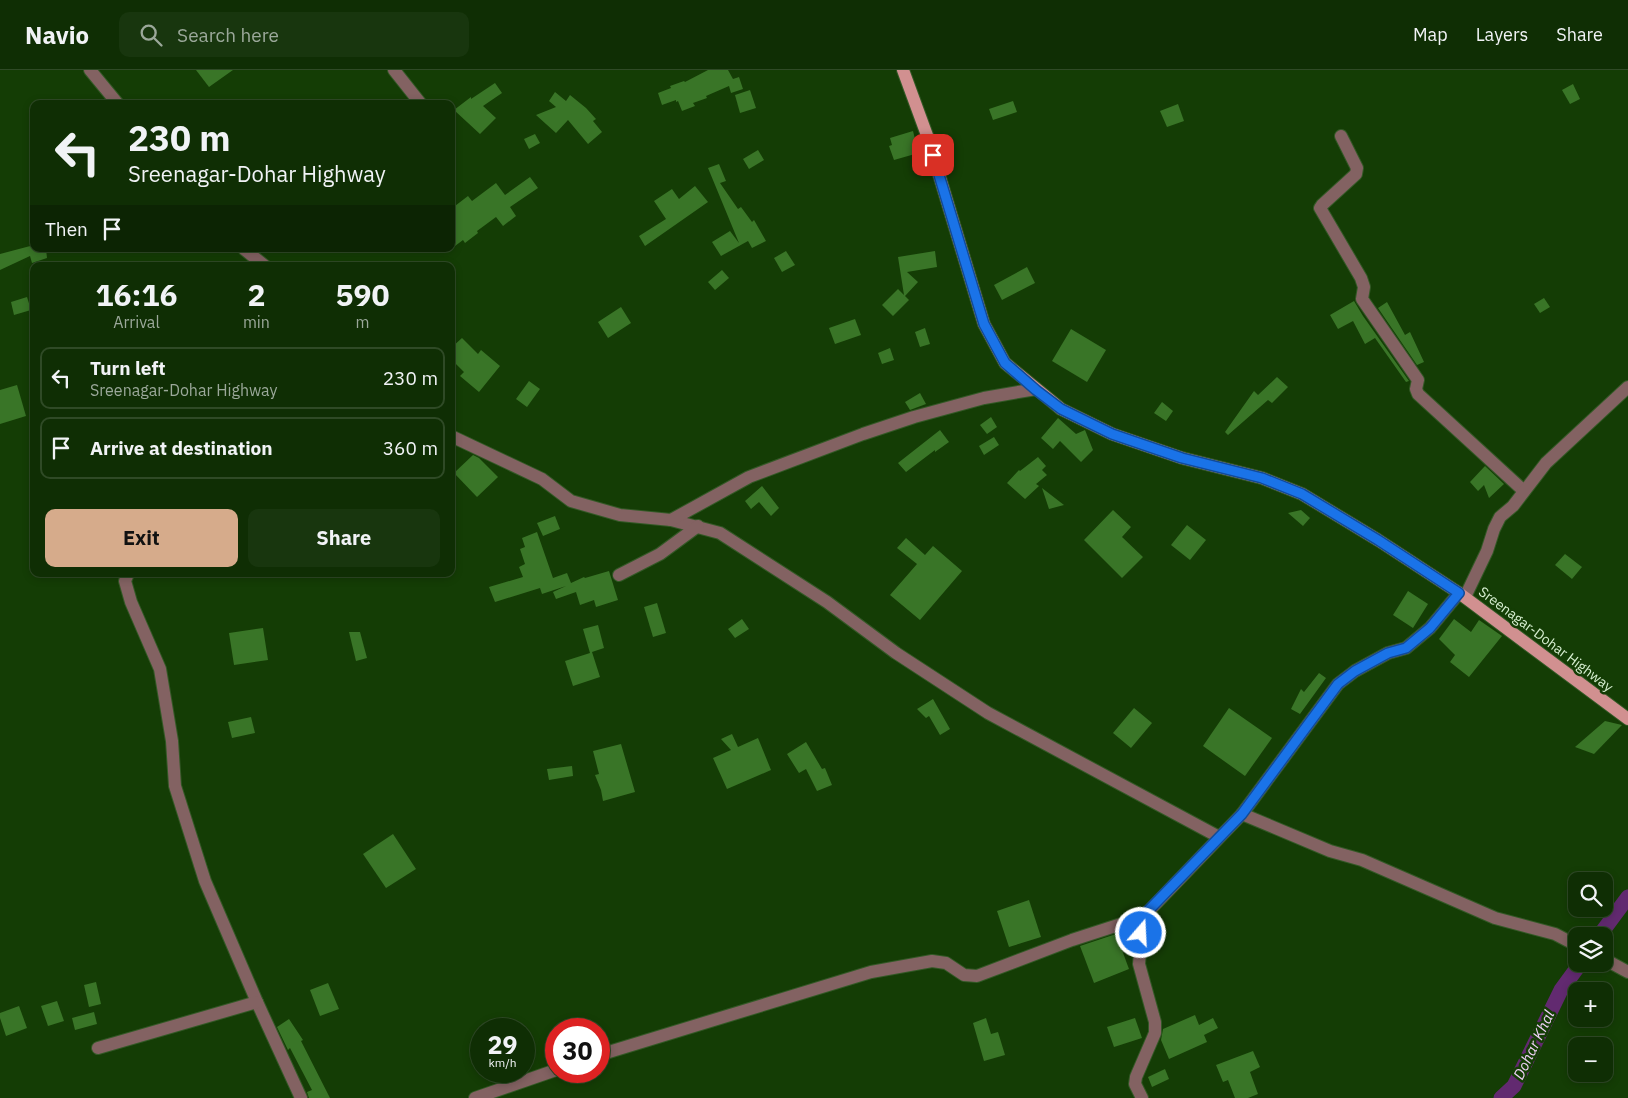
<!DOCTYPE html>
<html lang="en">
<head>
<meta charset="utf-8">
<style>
	:root { --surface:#0f2e04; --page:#18360e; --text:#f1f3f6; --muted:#9ba89a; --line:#2f4a26; --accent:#d6ab8b }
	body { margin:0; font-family:"IBM Plex Sans",sans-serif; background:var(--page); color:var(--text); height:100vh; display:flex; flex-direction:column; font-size:19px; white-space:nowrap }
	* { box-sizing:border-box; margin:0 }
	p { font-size:16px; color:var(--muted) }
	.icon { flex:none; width:28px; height:28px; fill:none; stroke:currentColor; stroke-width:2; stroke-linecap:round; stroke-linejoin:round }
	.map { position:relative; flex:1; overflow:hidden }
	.details { position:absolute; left:30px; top:192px; width:425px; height:315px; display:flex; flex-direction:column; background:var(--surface); border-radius:10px; box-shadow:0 2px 8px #0003,0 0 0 1px var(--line) }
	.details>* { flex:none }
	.guide { position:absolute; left:30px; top:30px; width:425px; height:152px; border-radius:10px; box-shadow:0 2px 8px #0003,0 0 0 1px var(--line); background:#0f2e04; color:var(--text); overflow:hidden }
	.fabs { position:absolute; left:1568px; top:802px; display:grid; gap:10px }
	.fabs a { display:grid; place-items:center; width:45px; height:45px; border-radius:10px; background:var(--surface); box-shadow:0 2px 8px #0003,0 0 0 1px var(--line); font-size:25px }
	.speed { position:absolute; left:470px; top:948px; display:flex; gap:10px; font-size:25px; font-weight:700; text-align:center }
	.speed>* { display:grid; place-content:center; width:65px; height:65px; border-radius:50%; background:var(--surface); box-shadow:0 2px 8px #0003,0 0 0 1px var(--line); line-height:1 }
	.speed small { font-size:12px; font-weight:400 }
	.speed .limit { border:8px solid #d22; background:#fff; color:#111 }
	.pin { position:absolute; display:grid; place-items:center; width:42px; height:42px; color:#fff; margin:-21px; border-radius:10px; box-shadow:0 2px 8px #0006 }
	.me { position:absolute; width:55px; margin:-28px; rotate:19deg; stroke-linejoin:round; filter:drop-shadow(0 0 4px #0008) }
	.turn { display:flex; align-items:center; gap:18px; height:105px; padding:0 15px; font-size:22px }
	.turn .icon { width:65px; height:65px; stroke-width:2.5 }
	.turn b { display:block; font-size:35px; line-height:42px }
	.then { display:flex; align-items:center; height:48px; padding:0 15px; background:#0003; gap:10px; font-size:19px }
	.eta { display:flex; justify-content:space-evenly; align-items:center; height:85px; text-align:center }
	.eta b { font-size:30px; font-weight:700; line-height:35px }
	.cta { display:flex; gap:10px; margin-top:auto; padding:10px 15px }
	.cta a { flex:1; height:58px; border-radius:10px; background:var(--accent); color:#111; font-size:20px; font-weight:700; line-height:58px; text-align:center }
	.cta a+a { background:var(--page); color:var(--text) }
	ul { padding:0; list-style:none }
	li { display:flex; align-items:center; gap:15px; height:62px; margin:0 10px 8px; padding:0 5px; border:2px solid var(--line); border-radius:10px }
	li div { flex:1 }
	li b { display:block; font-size:19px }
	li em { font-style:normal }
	header { display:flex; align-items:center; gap:30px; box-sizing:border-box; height:70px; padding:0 25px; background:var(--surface); border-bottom:1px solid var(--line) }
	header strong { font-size:24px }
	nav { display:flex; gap:28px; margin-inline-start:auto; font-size:18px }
	.search { width:350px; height:45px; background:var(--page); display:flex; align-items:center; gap:12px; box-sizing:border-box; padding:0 18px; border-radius:10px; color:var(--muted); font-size:19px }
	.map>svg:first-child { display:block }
</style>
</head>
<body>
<header>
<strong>Navio</strong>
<div class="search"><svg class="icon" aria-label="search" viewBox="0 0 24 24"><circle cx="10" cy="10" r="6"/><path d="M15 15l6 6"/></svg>Search here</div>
<nav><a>Map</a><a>Layers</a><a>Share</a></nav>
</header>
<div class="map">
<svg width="1628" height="1028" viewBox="0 0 1628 1028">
	<rect width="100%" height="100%" fill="#143d05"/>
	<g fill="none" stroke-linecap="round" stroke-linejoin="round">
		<!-- canal -->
		<g stroke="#622a70" stroke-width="15">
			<path d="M1599,866L1628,827"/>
			<path d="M1501,1028L1514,1016L1561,920L1580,894"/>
		</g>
	</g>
	<!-- building -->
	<g fill="#397527">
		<path d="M196,0H233L209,17Z"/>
		<path d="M708,0H728L733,9L739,7L743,19L731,23L729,16L706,26L707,28L693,33L695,36L682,41L678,31L676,32V30L662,35L658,23L671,18L670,16L684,11L685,12Z"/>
		<path d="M495,13L502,23L483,36L496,48L480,64L454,40L471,27V29Z"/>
		<path d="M1573,14L1580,29L1570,34L1562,20Z"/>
		<path d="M750,20L756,38L740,43L735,25Z"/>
		<path d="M555,22L566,31L570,25L586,38L596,49L593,51L602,62L588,74L568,50L556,63L536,45L556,37L549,31Z"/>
		<path d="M1013,31L1017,42L993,50L989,39Z"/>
		<path d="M1178,34L1184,51L1167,57L1160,41Z"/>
		<path d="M913,61L916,73L912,74L915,84L894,90L889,76L892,75L890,68Z"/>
		<path d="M535,64L540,73L529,79L524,69Z"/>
		<path d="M758,80L764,90L749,99L743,89Z"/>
		<path d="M719,94L726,111L720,113L738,139L741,137L752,152L754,150L766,171L752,178L748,171L721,186L712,172L730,161L739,173L708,98Z"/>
		<path d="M530,107L538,118L510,137L516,146L503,156L496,147L477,161L478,163L465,173L463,170L451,179V139L468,126L472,131L496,113L505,125Z"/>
		<path d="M695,116L708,132L645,176L639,166L666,149L654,131L672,119L679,129Z"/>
		<path d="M34,175V179H46L47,188L32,193L30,186L0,200V184Z"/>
		<path d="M786,181L795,195L782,202L774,188Z"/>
		<path d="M935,181L937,197L907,202L918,212L905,226L909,230L893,246L882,235L898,219L904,225L898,187Z"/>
		<path d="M1027,197L1035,213L1002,230L994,215Z"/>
		<path d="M722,200L729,208L715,220L708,212Z"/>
		<path d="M27,227L31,240L14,245L11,232Z"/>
		<path d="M1544,228L1550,237L1540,243L1534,234Z"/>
		<path d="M1354,231L1363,246L1409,311L1406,312L1375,268L1365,274L1353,251L1338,259L1330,245Z"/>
		<path d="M1387,232L1405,265L1410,262L1424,292L1417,295L1378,238Z"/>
		<path d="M621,237L631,253L608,268L598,252Z"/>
		<path d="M855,249L861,265L835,274L829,258Z"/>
		<path d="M925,258L930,274L920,277L915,262Z"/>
		<path d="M1071,259L1106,280L1087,312L1052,291Z"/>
		<path d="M462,268L478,284L481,280L500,296L479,322L460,306L464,302L451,289V278Z"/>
		<path d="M890,278L894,290L882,294L878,283Z"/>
		<path d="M1277,307L1288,317L1272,333L1268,330L1228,365L1225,362L1254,321L1258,325Z"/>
		<path d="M529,311L540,319L527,337L516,329Z"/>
		<path d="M17,315L26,346L0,354V320Z"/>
		<path d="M920,323L926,334L910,340L905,332Z"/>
		<path d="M1162,332L1173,341L1166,351L1154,343Z"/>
		<path d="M991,347L997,357L987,364L980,355Z"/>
		<path d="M1058,348L1076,364L1085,360L1093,380L1081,392L1060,371L1053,379L1041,368Z"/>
		<path d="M940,360L949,372L935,382V380L906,402L898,393Z"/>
		<path d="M994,367L999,375L984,385L979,376Z"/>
		<path d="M473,385L479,388L498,407L477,427L454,403Z"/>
		<path d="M1038,387L1046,396L1042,400L1047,405L1036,414L1039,416L1025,429L1007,413L1019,400L1020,401Z"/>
		<path d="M1485,396L1504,414L1489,428L1484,415L1478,421L1470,412Z"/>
		<path d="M762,416L779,438L771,446L759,432L751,439L745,431Z"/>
		<path d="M1042,418L1064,435L1049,439Z"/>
		<path d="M1113,440L1131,457L1122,467L1143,487L1122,508L1084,470Z"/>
		<path d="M1301,440L1310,448L1303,456L1288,443Z"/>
		<path d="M555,446L560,459L543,466L537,453Z"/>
		<path d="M1187,455L1206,470L1190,490L1171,475Z"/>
		<path d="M537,462L553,508L567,503L571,513L584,507L585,508L609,501L618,530L596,537L594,530L580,535L576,522L556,529L553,522L566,516L542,524L540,518L495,532L489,517L523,507L519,497L525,494L520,479L525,477L522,468Z"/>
		<path d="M906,468L925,485L933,476L962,501L920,550L890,525L917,494L897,478Z"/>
		<path d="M1565,484L1582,497L1572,509L1555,495Z"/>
		<path d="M1408,521L1428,534L1413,558L1393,545Z"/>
		<path d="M657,533L666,563L653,567L644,537Z"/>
		<path d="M742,549L749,559L735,568L728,559Z"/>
		<path d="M1454,549L1471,562L1479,550L1502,566L1469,607L1450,592L1455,585L1439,569Z"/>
		<path d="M598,555L604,578L592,582L600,607L573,616L565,591L590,583L583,559Z"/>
		<path d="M263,558L268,590L234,595L229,563Z"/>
		<path d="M349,562H360L367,588L356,591Z"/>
		<path d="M1319,603L1326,608L1300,644L1291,639L1301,619L1304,622Z"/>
		<path d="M933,629L950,659L940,665L929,646L926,648L917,639Z"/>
		<path d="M1134,638L1152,653L1131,678L1113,663Z"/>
		<path d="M1229,638L1272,668L1245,706L1203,676Z"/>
		<path d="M251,647L255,663L232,668L228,652Z"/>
		<path d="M1605,651L1622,655L1594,684L1575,677Z"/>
		<path d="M732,664L738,677L758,668L771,700L727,719L713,688L731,680L721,669Z"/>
		<path d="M806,672L822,699L825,698L832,715L817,721L806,699L799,703L787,684Z"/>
		<path d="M621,674L635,722L603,731L601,720L595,705L599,704L593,681Z"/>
		<path d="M572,696L573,706L549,710L547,699Z"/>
		<path d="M393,764L416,799L386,818L363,784Z"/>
		<path d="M1029,830L1041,867L1009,877L997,841Z"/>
		<path d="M1116,864L1129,899L1094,913L1080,876Z"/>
		<path d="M96,912L101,934L89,937L84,915Z"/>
		<path d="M328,913L339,939L320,946L310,920Z"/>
		<path d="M57,931L64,951L48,956L41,936Z"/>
		<path d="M19,936L27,958L6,966L0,948V943Z"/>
		<path d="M94,942L97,954L75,960L72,948Z"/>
		<path d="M1195,945L1199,955L1213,948L1218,958L1204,965L1207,972L1169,989L1161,970L1163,959Z"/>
		<path d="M986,948L991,964L998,962L1005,985L984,991L973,953Z"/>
		<path d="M1135,948L1142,968L1114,977L1107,957Z"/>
		<path d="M289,949L303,970L301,971L330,1028H309L307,1022L312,1020L290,978L288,980L277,957Z"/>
		<path d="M1253,981L1260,997L1250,1002L1258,1024L1248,1028H1235L1228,1010L1223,1012L1216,995Z"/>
		<path d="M1165,999L1169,1009L1152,1017L1148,1007Z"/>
	</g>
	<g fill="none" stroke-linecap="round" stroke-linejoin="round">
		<!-- minor casing -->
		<g stroke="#335926" stroke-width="14">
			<g id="minor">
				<path d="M90,0L118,34"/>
				<path d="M394,0L421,34"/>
				<path d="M1341,66L1357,98L1356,104L1322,135L1320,138L1361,208L1364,217L1362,229L1418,310L1416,319L1418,324L1524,421"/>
				<path d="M244,179L265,196"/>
				<path d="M451,366L542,409L571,431L620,445L671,450L720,463L827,532L896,583L988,643L1219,767"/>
				<path d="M671,450L749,407L863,364L914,347L984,328L1036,319"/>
				<path d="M128,504L125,511L131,532L160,599L172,671L175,716L205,811L257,932L301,1028"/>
				<path d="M619,505L660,484L698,456"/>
				<path d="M1465,527L1487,481L1494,459L1500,447L1513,436L1546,393L1628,317"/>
				<path d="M1242,744L1338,614L1355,601L1388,583L1406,578L1430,558L1459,523"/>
				<path d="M1604,889L1628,902"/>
				<path d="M98,978L257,932"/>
				<path d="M599,985L871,902L932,891L946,893L964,905L977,906L1072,870L1143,847L1242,744L1330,781L1362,790L1495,848L1555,864L1576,875"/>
				<path d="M475,1028L556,1000"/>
				<path d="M1142,1028L1135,1014L1136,1007L1155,963V952L1139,894L1143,847"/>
			</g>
		</g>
		<!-- major casing -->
		<g stroke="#335926" stroke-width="14">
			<path id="major" d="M903,0L928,68L984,254L1005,293L1061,339L1112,364L1182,388L1262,408L1302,424L1378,470L1459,523L1628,649"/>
		</g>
		<!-- minor -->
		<use href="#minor" stroke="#836262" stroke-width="12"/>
		<!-- major -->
		<use href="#major" stroke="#d19090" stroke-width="12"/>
	</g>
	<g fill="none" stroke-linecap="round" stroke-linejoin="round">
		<!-- route casing -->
		<g stroke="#114b97" stroke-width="12">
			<path id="route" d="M933,85L984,254L1005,293L1036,320L1061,339L1112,364L1182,388L1262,408L1302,424L1378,470L1459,523L1430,558L1406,578L1388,583L1355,601L1338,614L1242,744L1142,847L1141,863"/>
		</g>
		<!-- route -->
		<use href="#route" stroke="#1a73e8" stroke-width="9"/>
	</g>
	<g text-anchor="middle" stroke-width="5" stroke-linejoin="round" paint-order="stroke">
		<!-- street labels -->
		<g font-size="14" fill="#d7efd1" stroke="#143d05">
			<text transform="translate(1546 569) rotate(37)" y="5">Sreenagar-Dohar Highway</text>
		</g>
		<!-- water labels -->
		<g font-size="15" font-style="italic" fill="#f0d1f8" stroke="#143d05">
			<text transform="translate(1534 975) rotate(-64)" y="5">Dohar Khal</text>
		</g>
	</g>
</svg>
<div class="fabs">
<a><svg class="icon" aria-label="search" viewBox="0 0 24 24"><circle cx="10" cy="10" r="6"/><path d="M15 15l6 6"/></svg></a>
<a><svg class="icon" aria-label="layers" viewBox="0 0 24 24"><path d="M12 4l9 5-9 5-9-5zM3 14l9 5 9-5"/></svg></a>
<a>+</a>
<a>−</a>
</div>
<div class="speed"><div>29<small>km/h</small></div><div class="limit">30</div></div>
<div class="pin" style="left:933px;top:85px;background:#d93025"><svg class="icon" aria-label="arrive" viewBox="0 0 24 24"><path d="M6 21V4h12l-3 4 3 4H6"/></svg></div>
<svg class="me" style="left:1141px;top:863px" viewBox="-20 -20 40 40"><circle r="17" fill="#1a73e8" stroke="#fff" stroke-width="3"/><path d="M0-11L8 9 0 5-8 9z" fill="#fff"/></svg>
<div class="guide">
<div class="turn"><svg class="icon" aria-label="left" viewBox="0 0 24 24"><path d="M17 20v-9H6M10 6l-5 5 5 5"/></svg><div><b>230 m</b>Sreenagar-Dohar Highway</div></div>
<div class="then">Then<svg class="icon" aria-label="arrive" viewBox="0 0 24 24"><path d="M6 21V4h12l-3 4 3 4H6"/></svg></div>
</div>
<section class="details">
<div class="eta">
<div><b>16:16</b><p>Arrival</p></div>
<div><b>2</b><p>min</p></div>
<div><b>590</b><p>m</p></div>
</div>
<ul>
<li><svg class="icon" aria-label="left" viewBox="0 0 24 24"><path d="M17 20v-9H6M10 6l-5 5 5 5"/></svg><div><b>Turn left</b><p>Sreenagar-Dohar Highway</p></div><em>230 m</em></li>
<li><svg class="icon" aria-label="arrive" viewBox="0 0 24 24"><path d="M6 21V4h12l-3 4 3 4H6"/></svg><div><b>Arrive at destination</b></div><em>360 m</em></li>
</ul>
<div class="cta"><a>Exit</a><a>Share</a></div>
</section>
</div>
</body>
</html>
